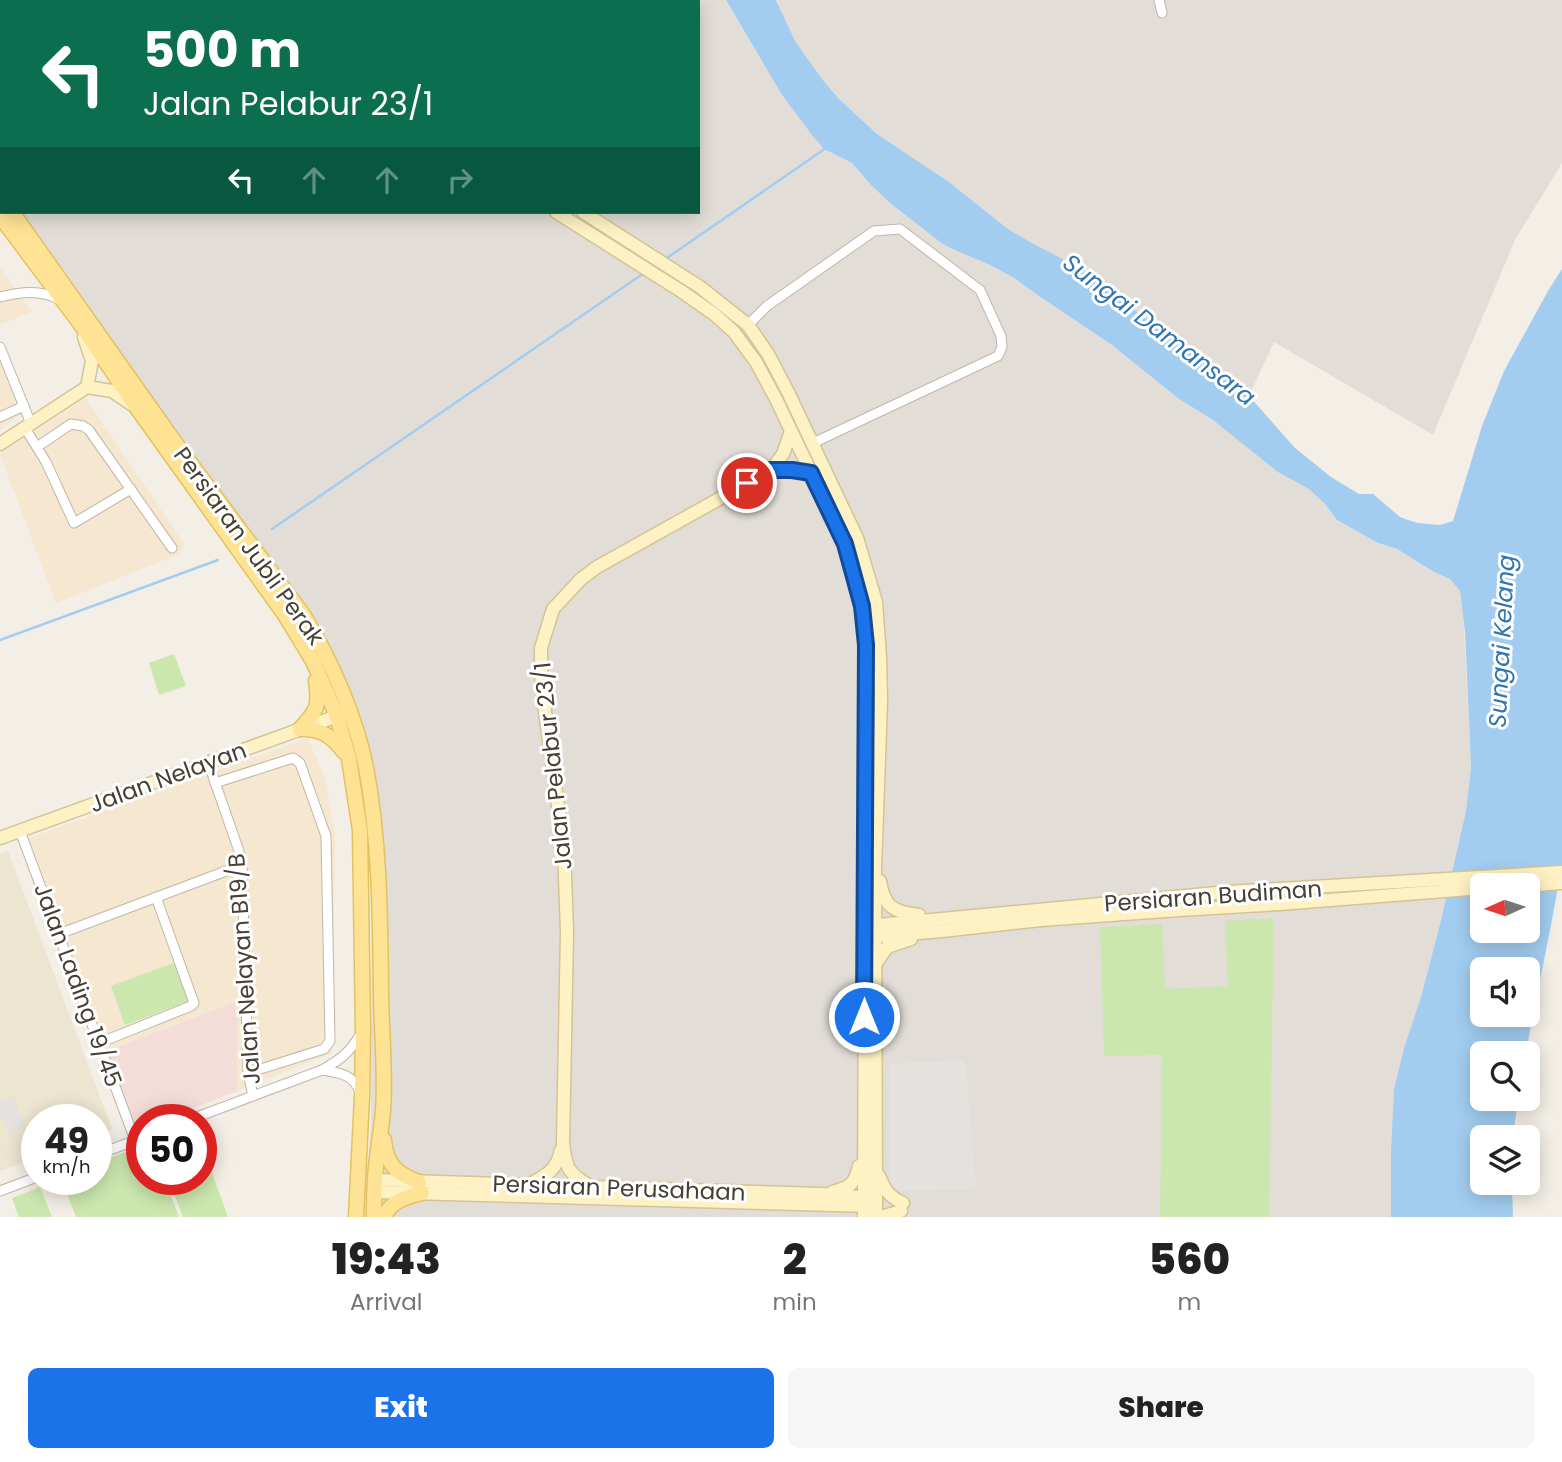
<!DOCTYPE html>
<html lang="en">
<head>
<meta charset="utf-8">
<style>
	:root { --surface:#fff; --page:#f6f6f6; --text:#222; --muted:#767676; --accent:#1a73e8 }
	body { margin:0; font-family:Poppins,sans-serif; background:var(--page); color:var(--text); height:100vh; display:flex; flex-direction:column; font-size:26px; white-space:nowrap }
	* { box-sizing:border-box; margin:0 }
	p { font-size:23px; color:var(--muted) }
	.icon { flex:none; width:38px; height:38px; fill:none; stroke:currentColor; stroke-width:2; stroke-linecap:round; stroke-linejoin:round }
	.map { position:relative; height:1217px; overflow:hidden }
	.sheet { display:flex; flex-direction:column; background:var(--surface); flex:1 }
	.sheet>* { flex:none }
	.hud { position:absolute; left:0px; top:0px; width:700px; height:214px; box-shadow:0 4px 18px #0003; background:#0b6e4f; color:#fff; overflow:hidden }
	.needle { width:46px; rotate:267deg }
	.tools { position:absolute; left:1470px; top:873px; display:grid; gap:14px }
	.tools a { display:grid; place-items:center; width:70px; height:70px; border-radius:10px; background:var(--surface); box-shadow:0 4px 18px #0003; font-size:35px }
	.speed { position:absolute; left:21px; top:1104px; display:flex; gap:14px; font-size:35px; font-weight:700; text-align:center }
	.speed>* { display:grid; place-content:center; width:91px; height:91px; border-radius:50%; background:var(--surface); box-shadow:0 4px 18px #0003; line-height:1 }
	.speed small { font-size:18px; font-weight:400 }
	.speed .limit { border:10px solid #d22; background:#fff; color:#111 }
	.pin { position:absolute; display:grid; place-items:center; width:60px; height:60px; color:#fff; margin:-30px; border:4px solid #fff; border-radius:50%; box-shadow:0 2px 7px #0007 }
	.me { position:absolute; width:77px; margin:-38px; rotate:0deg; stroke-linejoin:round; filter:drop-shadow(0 0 5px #0008) }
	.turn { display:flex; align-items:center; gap:24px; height:147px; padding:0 28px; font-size:32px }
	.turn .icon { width:91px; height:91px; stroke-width:2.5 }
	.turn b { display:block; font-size:49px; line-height:60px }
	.lanes { display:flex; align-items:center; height:66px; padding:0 28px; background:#0003; justify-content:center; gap:35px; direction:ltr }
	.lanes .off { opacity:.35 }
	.eta { display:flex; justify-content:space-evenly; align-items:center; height:119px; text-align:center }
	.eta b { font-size:42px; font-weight:800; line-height:49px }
	.button { display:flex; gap:14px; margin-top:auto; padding:14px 28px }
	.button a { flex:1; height:80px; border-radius:10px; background:var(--accent); color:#fff; font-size:28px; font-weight:800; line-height:80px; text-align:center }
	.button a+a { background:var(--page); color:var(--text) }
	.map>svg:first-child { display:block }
</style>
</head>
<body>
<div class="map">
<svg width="1562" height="1217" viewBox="0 0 1562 1217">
	<rect width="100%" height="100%" fill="#f3efe6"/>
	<!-- commercial -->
	<g fill="#f5e7d0">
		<path d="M0,268L32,312L0,324Z"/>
		<path d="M0,362L20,414L0,430Z"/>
		<path d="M86,398L184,544L180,554L56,603L0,454Z"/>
		<path d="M308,738L326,781L335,836L332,1053L237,1091L236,1001L107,1051L29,838Z"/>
	</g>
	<!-- industrial -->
	<g fill="#e2ded7">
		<path d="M0,0H726L782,95L824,149L852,163L871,185L890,203L940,242L950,248L990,265L1014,278L1039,296L1113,345L1179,399L1213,420L1309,489L1325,504L1337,520L1378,543L1397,549L1434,572L1450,579L1460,591L1463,610L1471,767L1466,811L1441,920L1421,997L1404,1048L1394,1089L1391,1149V1217H365L371,1122L372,899L363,791L344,715L318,654L248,551L5,212H698V2H2V207L0,204Z"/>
		<path d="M776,0H1562V163L1515,240L1433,435L1274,342L1249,396L1233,381L1143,317L1105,284L1088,272L1030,242L1008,229L949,182L877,134L838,98L822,79L795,41Z"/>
	</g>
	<!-- education -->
	<path fill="#ece5cf" d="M8,851L112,1129L96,1135V1120H37V1157L0,1171V854Z"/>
	<!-- medical -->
	<path fill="#f4ddd9" d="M237,1001V1091L164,1120H142V1129L136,1131L107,1051Z"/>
	<!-- green -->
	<g fill="#cbe7ae">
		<path d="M174,654L186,686L159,695L149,663Z"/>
		<path d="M1274,918L1269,1217H1160L1162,1055L1104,1056L1100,927L1162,924L1165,989L1228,986L1225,921Z"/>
		<path d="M174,963L189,1001L125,1025L111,986Z"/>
		<path d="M201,1145H202L228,1217H183L169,1180H201Z"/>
		<path d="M142,1146V1180H165L179,1217H76L62,1180H96V1163Z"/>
		<path d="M40,1187L52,1217H19L12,1198Z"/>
	</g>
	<!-- parking -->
	<g fill="#e4e1de">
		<path d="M963,1060L966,1065L976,1189L900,1191L890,1183L889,1064Z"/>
		<path d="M13,1096L25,1127L8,1134L0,1113V1102Z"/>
	</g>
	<!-- water -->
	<path fill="#a2cdf0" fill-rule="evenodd" d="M726,0H776L795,41L822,79L838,98L877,134L949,182L1008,229L1030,242L1088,272L1105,284L1143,317L1233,381L1249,396L1295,448L1331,477L1359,494H1373L1400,517L1408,520L1418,523L1440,525L1453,521L1482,426L1504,371L1548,291L1562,269V863C1552,927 1537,990 1526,1053L1482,1054V1099H1518L1513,1137L1482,1138V1183H1512L1513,1217H1391V1149L1394,1089L1404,1048L1421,997L1441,920L1466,811L1471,767L1465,632L1460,591L1450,579L1434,572L1397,549L1378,543L1337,520L1325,504L1309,489L1278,472L1213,420L1179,399L1112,345L1039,296L1014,278L990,265L950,248L940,242L890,203L871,185L852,163L824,149L812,135L782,95ZM1482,886H1528V931H1482ZM1482,970H1528V1015H1482Z"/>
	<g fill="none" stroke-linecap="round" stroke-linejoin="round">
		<!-- stream -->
		<g stroke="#a2cdf0" stroke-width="2.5">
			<path d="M664,260L826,148"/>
			<path d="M272,529L644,273"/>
			<path d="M0,640L218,560"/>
		</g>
		<!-- street casing -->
		<g stroke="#beb7a8" stroke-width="11">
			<g id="street">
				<path d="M654,0L655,2"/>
				<path d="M1159,0L1162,13"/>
				<path d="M540,2L541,0"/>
				<path d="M0,297C20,292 41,289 60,300"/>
				<path d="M748,325L767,306L874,231L900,229L980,290L1001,336L1002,347L998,356L813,443"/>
				<path d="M0,347L31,424"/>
				<path d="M0,417L24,406"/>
				<path d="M25,428L46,462L74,523L131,489"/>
				<path d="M37,447L71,424L83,426L89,430L172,548"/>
				<path d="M208,762L240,854L242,865L248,1073L253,1096"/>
				<path d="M215,783L293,758L300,763L326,836L330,1041L324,1049L248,1073"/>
				<path d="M20,831L135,1140"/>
				<path d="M59,934L242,865"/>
				<path d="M99,1043L191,1006L194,1003L156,897"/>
				<path d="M322,1070C340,1073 353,1074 360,1092"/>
				<path d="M189,1120L322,1070C343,1058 349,1053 362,1032"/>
				<path d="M96,1155L142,1138"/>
				<path d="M0,1191L37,1177"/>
			</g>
		</g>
		<!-- secondary casing -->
		<g stroke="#d3c495" stroke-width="15">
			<g id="secondary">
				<path d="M0,148H2"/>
				<path d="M556,212L681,291L714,314L734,332L756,362L776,399L845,544L862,606L866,645L864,1217"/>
				<path d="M583,212L700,287L748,325L768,354L788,392L857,538L876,602L880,657L881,701L875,868L876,1217"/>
				<path d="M84,337L92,361L87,387"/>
				<path d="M87,387L112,391L131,404"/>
				<path d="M0,444L87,387"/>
				<path d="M771,470H791L811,473"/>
				<path d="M0,838L337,716"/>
				<path d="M880,881C884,907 893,912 919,915"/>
				<path d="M1523,886L1562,883"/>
				<path d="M868,926L1227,892L1562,872"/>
				<path d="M869,937L942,931L1041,920L1179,910L1279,904L1482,888"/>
				<path d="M876,963L887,947L911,939"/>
				<path d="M879,1176C885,1190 889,1197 903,1203"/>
				<path d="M375,1180L821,1194L871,1198"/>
				<path d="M530,1184C547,1175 557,1170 561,1150"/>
				<path d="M591,1187C568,1173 566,1169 563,1143L567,932L564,849L545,712L541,675V648L553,609L581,579L597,567L771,470L783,454L791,431"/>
				<path d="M374,1192L869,1206"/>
				<path d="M832,1192C851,1187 854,1185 859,1166"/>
				<path d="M881,1217L901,1211"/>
			</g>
		</g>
		<!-- primary casing -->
		<g stroke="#e3c163" stroke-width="17">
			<g id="primary">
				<path d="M0,194L2,196"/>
				<path d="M12,212L176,444L304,616C332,662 357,719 367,773C380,845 380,917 381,989C381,1030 386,1071 383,1111C381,1134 376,1157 375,1180C374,1192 374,1205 374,1217"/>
				<path d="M0,216L79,322L137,408L285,615L313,661L337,716L349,759L360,830L363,1031L362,1097L356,1217"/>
				<path d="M300,729C317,711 320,706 316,681"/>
				<path d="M300,729C320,728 332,736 344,752"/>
				<path d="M384,1140C386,1165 397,1174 419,1182"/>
				<path d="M384,1217C391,1201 405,1197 422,1193"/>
			</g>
		</g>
		<!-- street -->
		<use href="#street" stroke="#fff" stroke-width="9"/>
		<!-- secondary -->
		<use href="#secondary" stroke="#fef2c4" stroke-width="12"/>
		<!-- primary -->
		<use href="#primary" stroke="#fee394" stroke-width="14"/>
	</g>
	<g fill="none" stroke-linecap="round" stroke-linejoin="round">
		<!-- route casing -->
		<g stroke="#114b97" stroke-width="18">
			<path id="route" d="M747,483L771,470H792L811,473L845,544L862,606L866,645L864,1017"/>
		</g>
		<!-- route -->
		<use href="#route" stroke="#1a73e8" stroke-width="12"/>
	</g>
	<g text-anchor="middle" stroke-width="6" stroke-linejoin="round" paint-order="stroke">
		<!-- street labels -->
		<g font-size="23" fill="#454035" stroke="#fff">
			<text transform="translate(249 546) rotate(54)" y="8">Persiaran Jubli Perak</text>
			<text transform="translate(553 766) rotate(-96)" y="8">Jalan Pelabur 23/1</text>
			<text transform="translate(168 777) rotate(-20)" y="8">Jalan Nelayan</text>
			<text transform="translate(1213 896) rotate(-4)" y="8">Persiaran Budiman</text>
			<text transform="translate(244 969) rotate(-94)" y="8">Jalan Nelayan B19/B</text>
			<text transform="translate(78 985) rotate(70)" y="8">Jalan Lading 19/45</text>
			<text transform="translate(619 1188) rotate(2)" y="8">Persiaran Perusahaan</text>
		</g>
		<!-- water labels -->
		<g font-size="24" font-style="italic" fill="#2f75b1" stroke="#fff">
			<text transform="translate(1159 330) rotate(37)" y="8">Sungai Damansara</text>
			<text transform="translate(1502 641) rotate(-87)" y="8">Sungai Kelang</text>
		</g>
	</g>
</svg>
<div class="tools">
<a><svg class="needle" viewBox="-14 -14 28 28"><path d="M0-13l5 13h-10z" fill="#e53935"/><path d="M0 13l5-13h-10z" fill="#767676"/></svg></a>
<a><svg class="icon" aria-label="sound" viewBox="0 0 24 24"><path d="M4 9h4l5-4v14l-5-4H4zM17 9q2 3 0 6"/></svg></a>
<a><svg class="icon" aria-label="search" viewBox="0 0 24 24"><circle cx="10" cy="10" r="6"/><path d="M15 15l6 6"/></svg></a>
<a><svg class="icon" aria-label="layers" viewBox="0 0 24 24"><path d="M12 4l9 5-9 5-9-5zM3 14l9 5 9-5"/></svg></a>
</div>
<div class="speed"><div>49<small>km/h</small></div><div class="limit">50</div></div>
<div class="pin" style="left:747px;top:483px;background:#d93025"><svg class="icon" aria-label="arrive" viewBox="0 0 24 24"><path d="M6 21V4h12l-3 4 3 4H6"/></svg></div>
<svg class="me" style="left:864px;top:1017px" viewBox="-20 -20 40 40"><circle r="17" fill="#1a73e8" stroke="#fff" stroke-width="3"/><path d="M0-11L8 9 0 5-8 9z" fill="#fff"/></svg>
<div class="hud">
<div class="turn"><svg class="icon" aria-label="left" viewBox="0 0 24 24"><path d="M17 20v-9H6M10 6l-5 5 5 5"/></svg><div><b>500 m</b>Jalan Pelabur 23/1</div></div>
<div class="lanes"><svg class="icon" aria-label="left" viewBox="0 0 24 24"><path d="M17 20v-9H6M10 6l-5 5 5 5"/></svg><svg class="icon off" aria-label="ahead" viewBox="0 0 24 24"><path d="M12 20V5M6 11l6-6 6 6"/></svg><svg class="icon off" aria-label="ahead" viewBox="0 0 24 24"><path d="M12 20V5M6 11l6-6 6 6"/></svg><svg class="icon off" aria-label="right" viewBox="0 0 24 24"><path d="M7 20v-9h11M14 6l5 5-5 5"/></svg></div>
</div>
</div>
<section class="sheet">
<div class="eta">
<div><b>19:43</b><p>Arrival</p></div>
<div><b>2</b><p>min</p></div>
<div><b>560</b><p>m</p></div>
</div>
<div class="button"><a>Exit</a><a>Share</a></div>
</section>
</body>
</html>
